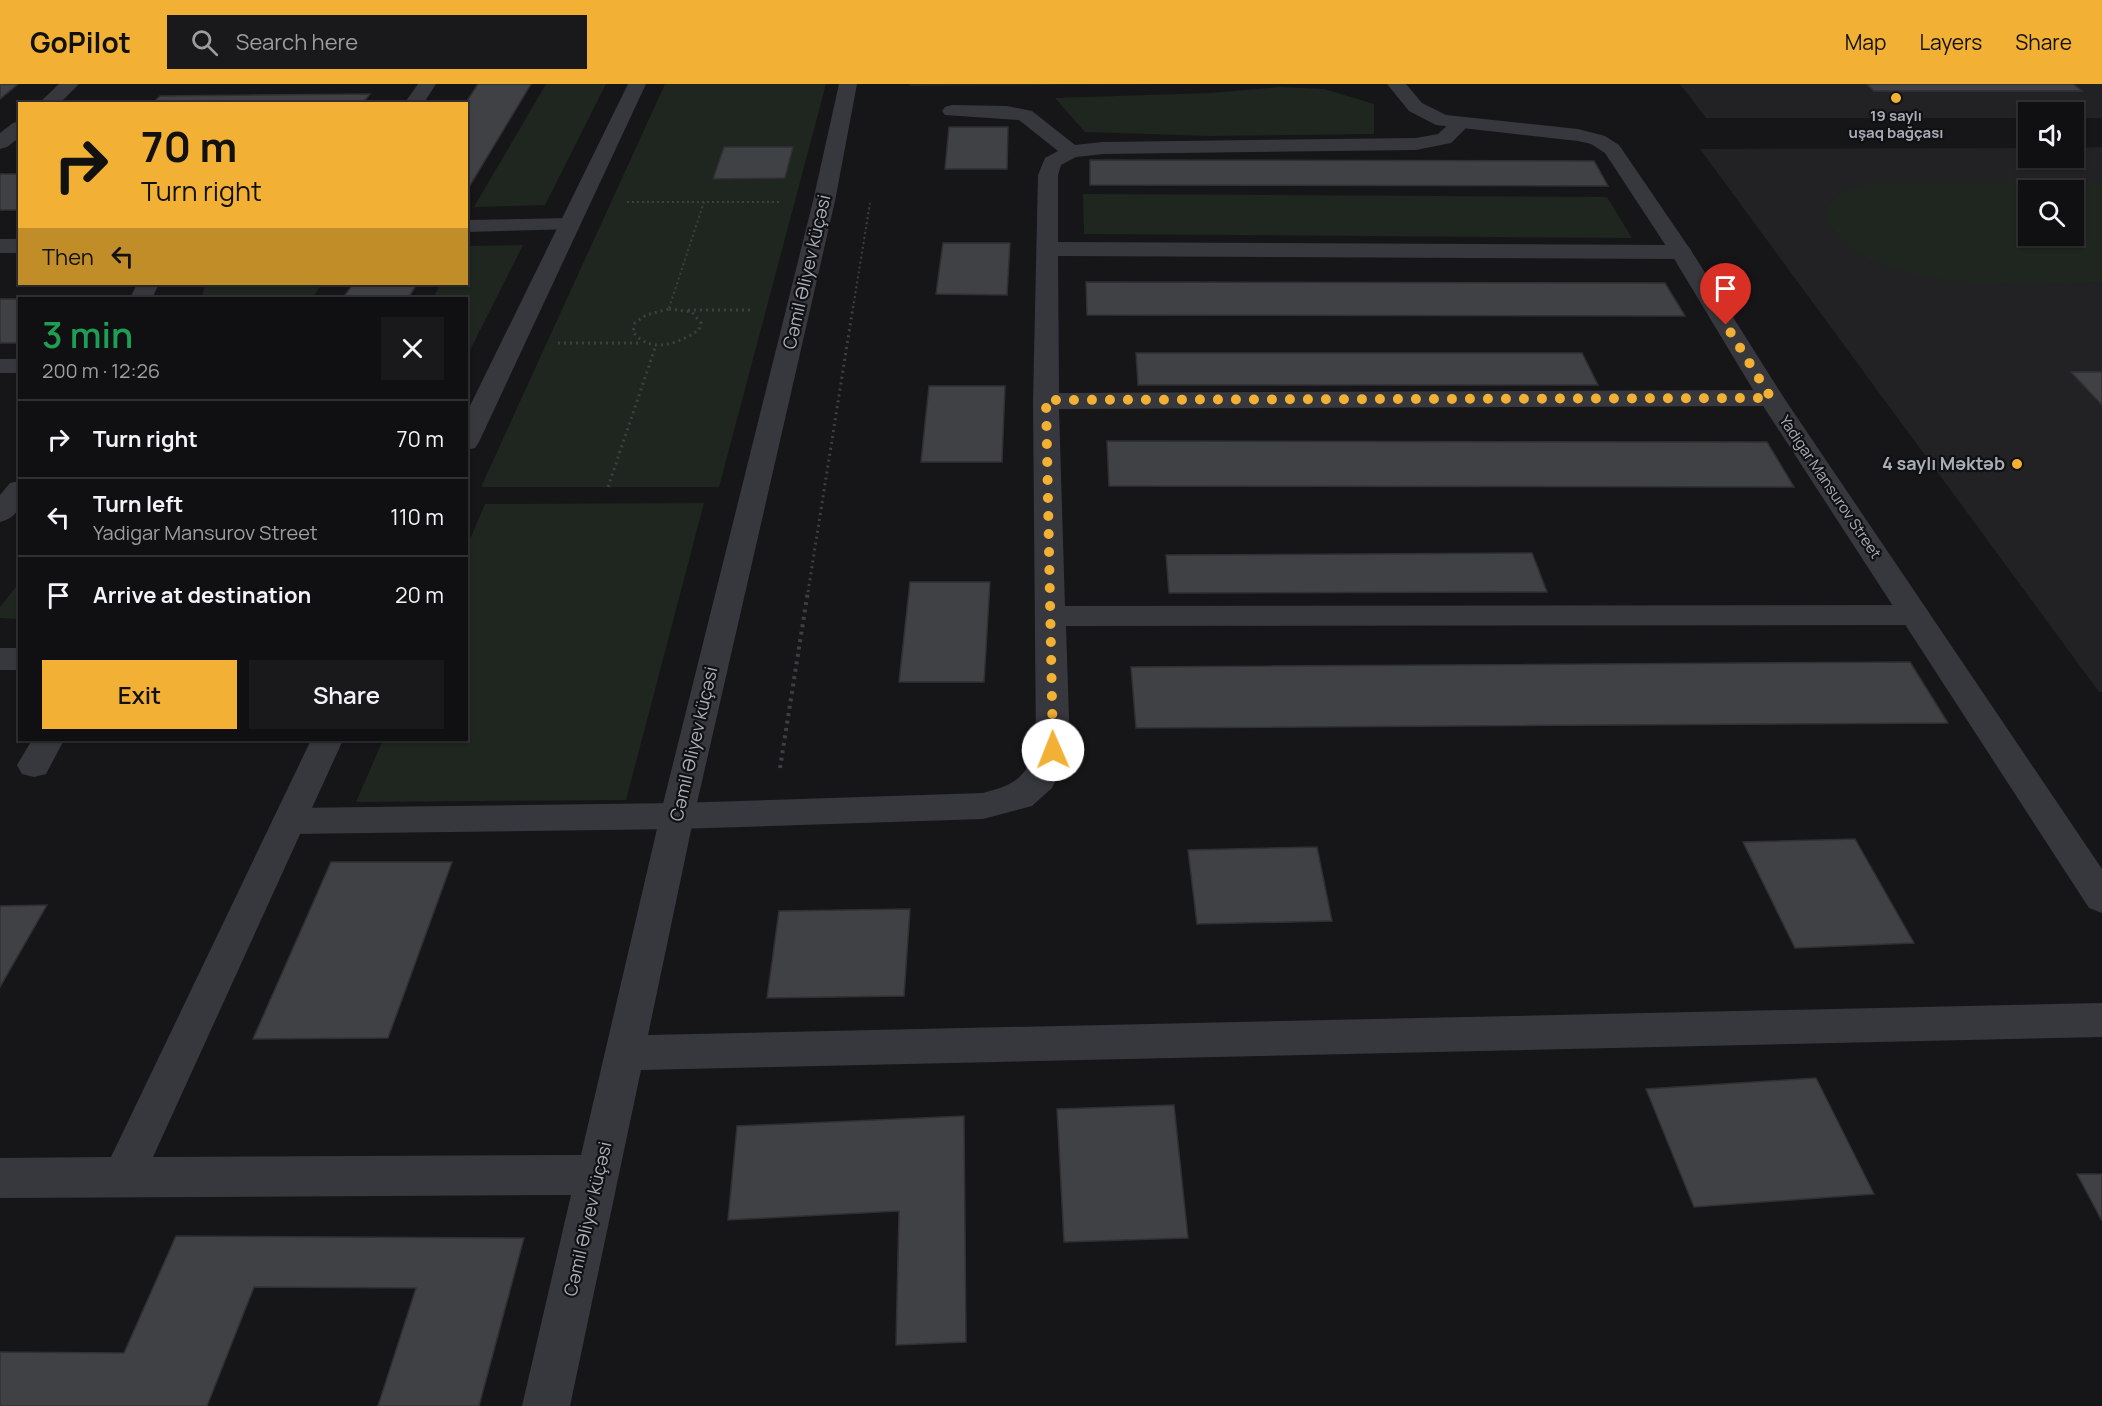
<!DOCTYPE html>
<html lang="en">
<head>
<meta charset="utf-8">
<style>
	:root { --surface:#101012; --page:#19191b; --text:#f1f3f6; --muted:#9c9d9f; --line:#303032; --accent:#f2b134 }
	body { margin:0; font-family:Manrope,sans-serif; background:var(--page); color:var(--text); height:100vh; display:flex; flex-direction:column; font-size:22px; white-space:nowrap }
	* { box-sizing:border-box; margin:0 }
	p { font-size:20px; color:var(--muted) }
	.icon { flex:none; width:33px; height:33px; fill:none; stroke:currentColor; stroke-width:2; stroke-linecap:round; stroke-linejoin:round }
	.map { position:relative; flex:1; overflow:hidden }
	.side { position:absolute; left:18px; top:213px; width:450px; height:444px; display:flex; flex-direction:column; background:var(--surface); border-radius:0px; box-shadow:0 2px 4px #0004,0 0 0 2px var(--line) }
	.side>* { flex:none }
	.hud { position:absolute; left:18px; top:18px; width:450px; height:183px; border-radius:0px; box-shadow:0 2px 4px #0004,0 0 0 2px var(--line); background:#f2b134; color:#111; overflow:hidden }
	.fabs { position:absolute; left:2018px; top:18px; display:grid; gap:12px }
	.fabs a { display:grid; place-items:center; width:66px; height:66px; border-radius:0px; background:var(--surface); box-shadow:0 2px 4px #0004,0 0 0 2px var(--line); font-size:30px }
	.pin { position:absolute; display:grid; place-items:center; width:51px; height:51px; color:#fff; margin:-62px -26px; border-radius:50% 50% 50% 0; rotate:-45deg; box-shadow:0 0 6px #0007 }
	.pin .icon { rotate:45deg }
	.me { position:absolute; width:66px; margin:-33px; rotate:359deg; stroke-linejoin:round; filter:drop-shadow(0 0 4px #0008) }
	.turn { display:flex; align-items:center; gap:21px; height:126px; padding:0 24px; font-size:27px }
	.turn .icon { width:78px; height:78px; stroke-width:2.5 }
	.turn b { display:block; font-size:42px; line-height:51px }
	.then { display:flex; align-items:center; height:57px; padding:0 24px; background:#0003; gap:12px; font-size:22px }
	.round { display:grid; place-items:center; flex:none; width:63px; height:63px; border-radius:0px; background:var(--page) }
	.headline { display:flex; align-items:center; justify-content:space-between; height:102px; padding:0 24px }
	h1 { font-size:36px; font-weight:600; line-height:45px; color:#1e9e55 }
	.primary-button { display:flex; gap:12px; margin-top:auto; padding:12px 24px }
	.primary-button a { flex:1; height:69px; border-radius:0px; background:var(--accent); color:#111; font-size:24px; font-weight:600; line-height:69px; text-align:center }
	.primary-button a+a { background:var(--page); color:var(--text) }
	ul { padding:0; list-style:none }
	li { display:flex; align-items:center; gap:18px; height:78px; padding:0 24px; border-top:2px solid var(--line) }
	li div { flex:1 }
	li b { display:block; font-size:22px }
	li em { font-style:normal }
	header { display:flex; align-items:center; gap:36px; box-sizing:border-box; height:84px; padding:0 30px; background:var(--accent); color:#111 }
	header strong { font-size:28px }
	nav { display:flex; gap:33px; margin-inline-start:auto; font-size:21px }
	.search { width:420px; height:54px; background:var(--page); display:flex; align-items:center; gap:15px; box-sizing:border-box; padding:0 21px; border-radius:0px; color:var(--muted); font-size:22px }
	.map>svg:first-child { display:block }
</style>
</head>
<body>
<header>
<strong>GoPilot</strong>
<div class="search"><svg class="icon" aria-label="search" viewBox="0 0 24 24"><circle cx="10" cy="10" r="6"/><path d="M15 15l6 6"/></svg>Search here</div>
<nav><a>Map</a><a>Layers</a><a>Share</a></nav>
</header>
<div class="map">
<svg width="2102" height="1322" viewBox="0 0 2102 1322">
	<rect width="100%" height="100%" fill="#161618"/>
	<!-- built -->
	<g fill="#222225" fill-rule="evenodd">
		<path d="M1680,0H2102V34H2073V28H2028V34H1706Z"/>
		<path d="M2102,63V608H2099L1700,65L2028,64V74H2073V64ZM2028,106H2073V152H2028Z"/>
	</g>
	<!-- green -->
	<g fill="#1e261f" fill-rule="evenodd">
		<path d="M546,0H606L545,121L474,123Z"/>
		<path d="M665,0H826L719,403H481Z"/>
		<path d="M910,0H1168L909,2Z"/>
		<path d="M1280,3L1324,5L1374,20V50L1211,52L1085,48L1055,14L1210,9Z"/>
		<path d="M2102,98V198C2028,199 1860,214 1825,131C1834,105 1849,105 1873,99ZM2028,106H2073V152H2028Z"/>
		<path d="M1083,110L1607,113L1632,154L1084,150Z"/>
		<path d="M523,161L467,272L466,214H433L441,200H466L467,162Z"/>
		<path d="M205,200H322L312,214H202Z"/>
		<path d="M704,419L626,716L356,718L383,656H466L467,462L485,420Z"/>
		<path d="M19,499V535L0,534V523Z"/>
	</g>
	<!-- building -->
	<g fill="#404145" stroke="#303034" stroke-width="1.5">
		<path d="M0,0H18L0,15Z"/>
		<path d="M478,0H531L466,108L465,20Z"/>
		<path d="M1867,0H2073L2082,7H1874Z"/>
		<path d="M1867,0H2073L2082,7H1874Z"/>
		<path d="M370,10L362,20H152L160,12Z"/>
		<path d="M949,43H1008L1007,85H945Z"/>
		<path d="M724,63H793L785,94L713,95Z"/>
		<path d="M1090,76L1594,77L1608,102L1090,101Z"/>
		<rect x="0" y="90" width="20" height="36"/>
		<path d="M943,159H1010L1007,211L936,210Z"/>
		<path d="M1086,198L1665,199L1685,232L1087,231Z"/>
		<path d="M353,200H417L408,214H343Z"/>
		<rect x="0" y="215" width="20" height="44"/>
		<path d="M1136,269H1582L1598,301H1138Z"/>
		<path d="M2071,288H2102V321Z"/>
		<path d="M2071,288H2102V321Z"/>
		<path d="M929,302H1005L1002,378H921Z"/>
		<path d="M1107,357L1767,358L1794,403L1109,402Z"/>
		<path d="M1532,469L1547,508L1169,509L1166,471Z"/>
		<path d="M910,498H990L984,598H899Z"/>
		<path d="M1910,578L1948,639L1136,644L1131,583Z"/>
		<path d="M1855,755L1914,859L1795,864L1743,758Z"/>
		<path d="M1317,763L1332,837L1197,840L1188,766Z"/>
		<path d="M331,778H452L388,954L253,955Z"/>
		<path d="M47,821L0,903V822Z"/>
		<path d="M910,825L904,912L767,914L779,827Z"/>
		<path d="M1816,994L1874,1110L1694,1123L1646,1005Z"/>
		<path d="M1174,1021L1188,1154L1064,1158L1057,1025Z"/>
		<path d="M964,1032L966,1258L896,1261L899,1127L728,1136L737,1042Z"/>
		<path d="M2077,1090H2102V1137Z"/>
		<path d="M176,1152L524,1154L479,1322H378L416,1204L254,1203L207,1322H0V1268L124,1269Z"/>
	</g>
	<g fill="none" stroke-linecap="round" stroke-linejoin="round">
		<!-- path-far2 -->
		<g stroke="#3d3f44" stroke-width="2" stroke-dasharray="2 3" stroke-linecap="butt">
			<path d="M627,118H781"/>
			<path d="M669,224L704,118"/>
			<path d="M853,224L870,119"/>
		</g>
		<!-- path-far1 -->
		<g stroke="#3d3f44" stroke-width="3" stroke-dasharray="2 4" stroke-linecap="butt">
			<path d="M669,225L692,228L701,239L699,246C679,259 651,271 633,248L635,239L646,231Z"/>
			<path d="M688,226H753"/>
			<path d="M558,259H641"/>
			<path d="M608,403L656,261"/>
			<path d="M808,508L853,223"/>
		</g>
		<!-- path -->
		<path stroke="#3d3f44" stroke-width="4" stroke-dasharray="3 4.5" stroke-linecap="butt" d="M780,684L808,507"/>
		<!-- service -->
		<g fill="#37383d" fill-rule="evenodd">
			<path d="M59,0H79L59,20H38Z"/>
			<path d="M418,0H436L423,20H404Z"/>
			<path d="M952,21L1007,22L1032,27L1075,61L1103,58L1416,54L1438,50L1453,36H1467L1470,40L1451,59L1416,66L1103,70L1076,73L1061,81L1058,91V158L1681,161L1689,163L1692,168L1689,173L1681,175L1058,172L1059,309L1771,306L1780,309L1784,314L1780,319L1771,322L1059,325L1065,522L1915,521L1926,524L1930,531L1926,538L1915,541L1066,542L1070,666L1052,704L1032,722L983,735L677,745L289,750L277,746L272,737L277,728L289,724L677,719L983,709C1014,701 1023,696 1036,666L1033,317L1038,91L1045,74L1058,67L1019,36L945,31L942,27L945,23Z"/>
			<path d="M20,37V53L7,63L0,65V49L13,39Z"/>
			<path d="M569,134L577,135L580,140L577,145L466,148V136Z"/>
			<rect x="0" y="155" width="20" height="14"/>
			<path d="M137,200H159L152,214H130Z"/>
			<rect x="0" y="275" width="20" height="14"/>
			<path d="M20,397C20,417 23,432 0,438V411L10,399Z"/>
			<rect x="0" y="564" width="20" height="22"/>
			<path d="M32,656H64L46,690L34,693L22,690L17,681Z"/>
		</g>
		<!-- minor -->
		<g fill="#37383d" fill-rule="evenodd">
			<path d="M628,0H646L479,358L475,364L466,366V330Z"/>
			<path d="M839,0H857L835,117L694,732L648,951L2102,919V953L641,986L570,1322H522L571,1111L0,1114V1074L111,1073L311,656H343L153,1073L581,1071L660,732L813,117Z"/>
			<path d="M1387,0H1406L1422,19L1446,31L1578,45L1605,52L1619,61L1692,168L1784,314L2102,785V829L2089,824L1758,314L1670,168L1605,69L1591,60L1578,57L1436,41L1409,27Z"/>
		</g>
	</g>
	<g fill="none" stroke-linecap="round" stroke-linejoin="round">
		<!-- route -->
		<path stroke="#f2b134" stroke-width="10" stroke-dasharray="0 18" d="M1053,666L1046,316L1771,314L1726,241"/>
	</g>
	<!-- markers -->
	<g fill="#f2b134" stroke="#111113" stroke-width="2">
		<circle cx="1896" cy="14" r="6"/>
		<circle cx="2017" cy="380" r="6"/>
	</g>
	<g text-anchor="middle" stroke-width="4.5" stroke-linejoin="round" paint-order="stroke">
		<!-- far-poi labels -->
		<g font-size="15" font-weight="bold" fill="#a8adb8" stroke="#111113">
			<text x="1896" y="37">19 saylı<tspan x="1896" dy="17">uşaq bağçası</tspan></text>
		</g>
		<!-- far-street labels -->
		<g font-size="15" fill="#a8adb8" stroke="#111113">
			<text transform="translate(1830 403) rotate(56)" y="5">Yadigar Mansurov Street</text>
		</g>
		<!-- street labels -->
		<g font-size="18" fill="#a8adb8" stroke="#111113">
			<text transform="translate(807 188) rotate(-77)" y="6">Cəmil Əliyev küçəsi</text>
			<text transform="translate(694 660) rotate(-77)" y="6">Cəmil Əliyev küçəsi</text>
			<text transform="translate(588 1135) rotate(-77)" y="6">Cəmil Əliyev küçəsi</text>
		</g>
		<!-- poi labels -->
		<g font-size="18" font-weight="bold" fill="#a8adb8" stroke="#111113" text-anchor="end">
			<text x="2005" y="386">4 saylı Məktəb</text>
		</g>
	</g>
</svg>
<div class="fabs">
<a><svg class="icon" aria-label="sound" viewBox="0 0 24 24"><path d="M4 9h4l5-4v14l-5-4H4zM17 9q2 3 0 6"/></svg></a>
<a><svg class="icon" aria-label="search" viewBox="0 0 24 24"><circle cx="10" cy="10" r="6"/><path d="M15 15l6 6"/></svg></a>
</div>
<div class="pin" style="left:1726px;top:241px;background:#d93025"><svg class="icon" aria-label="arrive" viewBox="0 0 24 24"><path d="M6 21V4h12l-3 4 3 4H6"/></svg></div>
<svg class="me" style="left:1053px;top:666px" viewBox="-20 -20 40 40"><circle r="19" fill="#fff"/><path d="M0-13L10 11 0 6-10 11z" fill="#f2b134"/></svg>
<div class="hud">
<div class="turn"><svg class="icon" aria-label="right" viewBox="0 0 24 24"><path d="M7 20v-9h11M14 6l5 5-5 5"/></svg><div><b>70 m</b>Turn right</div></div>
<div class="then">Then<svg class="icon" aria-label="left" viewBox="0 0 24 24"><path d="M17 20v-9H6M10 6l-5 5 5 5"/></svg></div>
</div>
<section class="side">
<div class="headline"><div><h1>3 min</h1><p>200 m · 12:26</p></div><a class="round"><svg class="icon" aria-label="close" viewBox="0 0 24 24"><path d="M6 6l12 12M18 6L6 18"/></svg></a></div>
<ul>
<li><svg class="icon" aria-label="right" viewBox="0 0 24 24"><path d="M7 20v-9h11M14 6l5 5-5 5"/></svg><div><b>Turn right</b></div><em>70 m</em></li>
<li><svg class="icon" aria-label="left" viewBox="0 0 24 24"><path d="M17 20v-9H6M10 6l-5 5 5 5"/></svg><div><b>Turn left</b><p>Yadigar Mansurov Street</p></div><em>110 m</em></li>
<li><svg class="icon" aria-label="arrive" viewBox="0 0 24 24"><path d="M6 21V4h12l-3 4 3 4H6"/></svg><div><b>Arrive at destination</b></div><em>20 m</em></li>
</ul>
<div class="primary-button"><a>Exit</a><a>Share</a></div>
</section>
</div>
</body>
</html>
